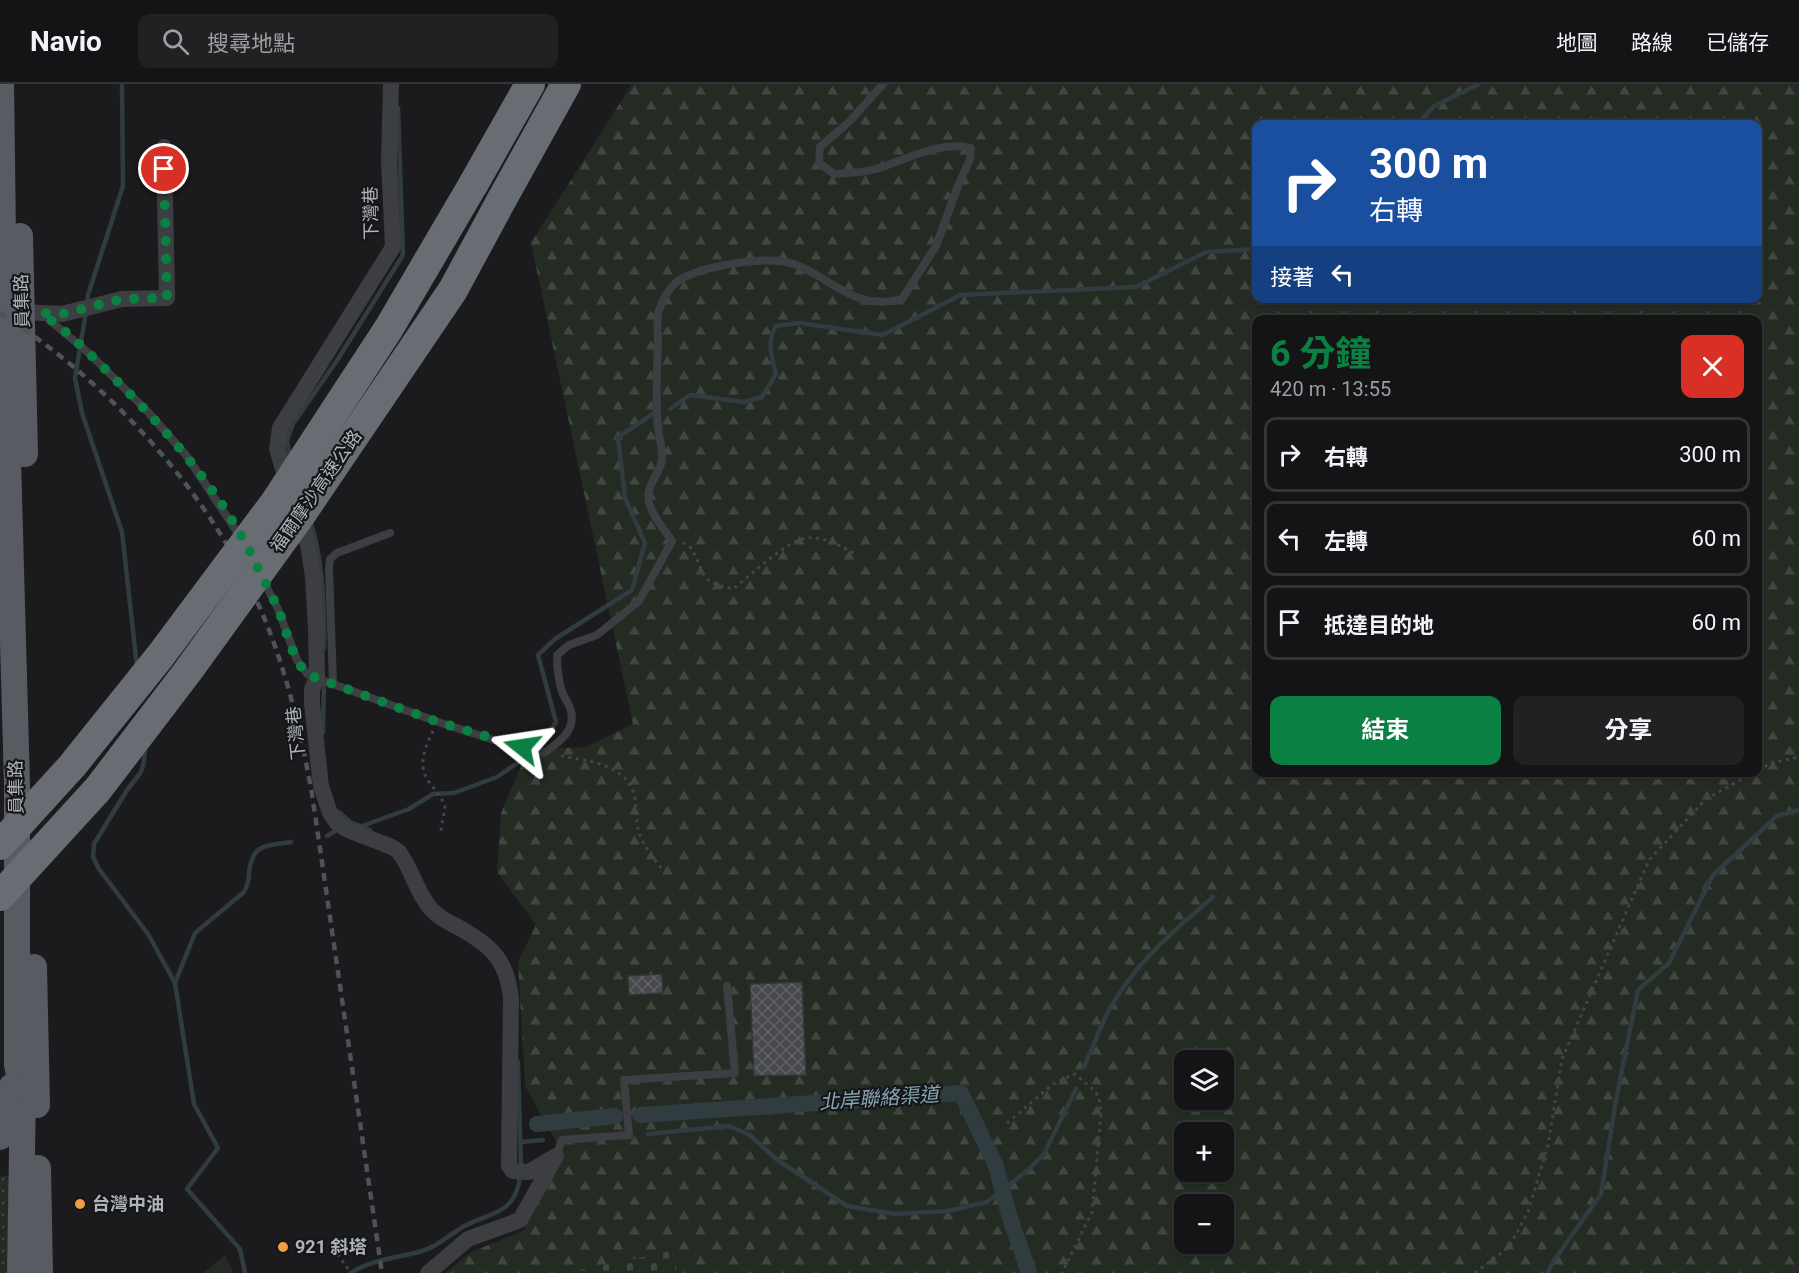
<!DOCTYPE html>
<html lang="zh-TW">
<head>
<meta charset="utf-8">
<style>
	:root { --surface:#141416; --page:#212123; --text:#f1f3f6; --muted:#9d9ea1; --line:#333335; --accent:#0b8043 }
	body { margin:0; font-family:Roboto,"Noto Sans TC",sans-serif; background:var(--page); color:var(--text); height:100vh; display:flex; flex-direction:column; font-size:22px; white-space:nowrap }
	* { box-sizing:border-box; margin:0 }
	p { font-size:20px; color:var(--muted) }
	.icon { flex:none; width:33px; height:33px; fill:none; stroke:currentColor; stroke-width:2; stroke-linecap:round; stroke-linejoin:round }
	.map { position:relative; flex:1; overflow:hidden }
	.side { position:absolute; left:1252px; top:231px; width:510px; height:462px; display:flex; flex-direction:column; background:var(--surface); border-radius:12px; box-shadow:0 2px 4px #0004,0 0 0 2px var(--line) }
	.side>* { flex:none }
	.hud { position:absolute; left:1252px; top:36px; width:510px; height:183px; border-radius:12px; box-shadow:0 2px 4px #0004,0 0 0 2px var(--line); background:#1a4fa0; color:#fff; overflow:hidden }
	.controls { position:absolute; left:1174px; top:966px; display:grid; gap:12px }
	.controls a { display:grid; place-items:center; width:60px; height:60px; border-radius:12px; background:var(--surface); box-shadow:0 2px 4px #0004,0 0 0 2px var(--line); font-size:30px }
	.pin { position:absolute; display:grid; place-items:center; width:51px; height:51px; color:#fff; margin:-26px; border:3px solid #fff; border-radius:50%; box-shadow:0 2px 6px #0007 }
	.me { position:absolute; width:66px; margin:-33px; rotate:285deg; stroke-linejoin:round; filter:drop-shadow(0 0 4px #0008) }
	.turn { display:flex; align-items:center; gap:21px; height:126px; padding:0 18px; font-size:27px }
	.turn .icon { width:78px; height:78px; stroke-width:2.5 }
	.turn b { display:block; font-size:42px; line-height:51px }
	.then { display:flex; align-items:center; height:57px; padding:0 18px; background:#0003; gap:12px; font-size:22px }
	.round { display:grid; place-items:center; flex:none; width:63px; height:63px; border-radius:12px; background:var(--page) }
	.overview { display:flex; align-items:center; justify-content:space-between; height:102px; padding:0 18px }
	h1 { font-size:36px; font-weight:700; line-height:45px; color:var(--accent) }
	.cta { display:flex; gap:12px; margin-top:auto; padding:12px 18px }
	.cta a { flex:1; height:69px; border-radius:12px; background:var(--accent); color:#fff; font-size:24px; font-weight:700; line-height:69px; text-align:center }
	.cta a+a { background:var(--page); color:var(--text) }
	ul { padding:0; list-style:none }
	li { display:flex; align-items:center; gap:18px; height:75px; margin:0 12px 9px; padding:0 6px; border:3px solid var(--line); border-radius:12px }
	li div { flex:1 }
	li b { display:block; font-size:22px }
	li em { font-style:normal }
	header { display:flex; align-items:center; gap:36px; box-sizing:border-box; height:84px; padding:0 30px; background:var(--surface); border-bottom:2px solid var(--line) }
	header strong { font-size:28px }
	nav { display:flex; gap:33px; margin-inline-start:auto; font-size:21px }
	.search { width:420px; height:54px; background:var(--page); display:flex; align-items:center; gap:15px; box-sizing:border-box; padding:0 21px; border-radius:12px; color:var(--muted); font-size:22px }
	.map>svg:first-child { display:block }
</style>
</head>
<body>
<header>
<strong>Navio</strong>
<div class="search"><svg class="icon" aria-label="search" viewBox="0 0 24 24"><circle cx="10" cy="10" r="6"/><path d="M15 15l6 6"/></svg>搜尋地點</div>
<nav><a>地圖</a><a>路線</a><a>已儲存</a></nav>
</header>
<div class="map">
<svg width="1799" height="1189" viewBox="0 0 1799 1189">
	<defs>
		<pattern id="grass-dots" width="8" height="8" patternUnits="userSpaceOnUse" patternTransform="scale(1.5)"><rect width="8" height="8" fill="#232b23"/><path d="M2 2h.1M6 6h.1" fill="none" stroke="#404741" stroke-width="1.8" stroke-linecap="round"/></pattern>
		<pattern id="forest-firs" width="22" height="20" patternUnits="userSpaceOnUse" patternTransform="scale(1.5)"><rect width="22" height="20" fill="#232b23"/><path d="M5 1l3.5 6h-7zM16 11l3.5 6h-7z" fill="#404741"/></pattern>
		<pattern id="cemetery-stones" width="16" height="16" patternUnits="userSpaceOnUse" patternTransform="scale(1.5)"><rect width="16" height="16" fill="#232b23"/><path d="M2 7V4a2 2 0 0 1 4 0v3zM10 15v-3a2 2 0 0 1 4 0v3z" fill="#404741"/></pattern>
		<pattern id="building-cross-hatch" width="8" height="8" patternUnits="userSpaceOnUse" patternTransform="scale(1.5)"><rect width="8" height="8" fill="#48494d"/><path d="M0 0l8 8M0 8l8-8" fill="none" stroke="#606165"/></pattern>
	</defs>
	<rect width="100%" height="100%" fill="#1b1b1d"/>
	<!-- grass -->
	<path fill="url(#grass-dots)" d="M6,1091L14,1098L9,1189H0V1093Z"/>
	<!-- forest -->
	<path fill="url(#forest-firs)" fill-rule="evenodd" d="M632,0H1799V1189H445L471,1168L523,1147L564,1072L525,1002L518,878L536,841L497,788L501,729L528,666L586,663L633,640L531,159ZM1257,40H1758V214H1257ZM1257,236H1758V688H1257ZM1185,976H1224V1016H1185ZM1185,1048H1224V1088H1185ZM1185,1120H1224V1160H1185Z"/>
	<!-- cemetery -->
	<path fill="url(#cemetery-stones)" d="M672,1167L677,1189H565Z"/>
	<!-- green -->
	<path fill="#232b23" d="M225,1171L234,1189H203Z"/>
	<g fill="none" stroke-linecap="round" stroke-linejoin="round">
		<!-- stream -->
		<g stroke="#313c41" stroke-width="4.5">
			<path d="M1418,40L1434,22L1479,0"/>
			<path d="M87,220L88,211L123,102L122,0"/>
			<path d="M86,228L75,294L82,329L122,448L137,583"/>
			<path d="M670,325L690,311L744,318L762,313L776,290C772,273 766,258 776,242L799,239L883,251L960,211L1136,203L1206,168L1257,165"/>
			<path d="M290,377L287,356L293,340L338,275L403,171L398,24"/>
			<path d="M310,436C323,476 325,521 324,564"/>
			<path d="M323,648L324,596"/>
			<path d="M544,657L556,638L538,571L555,555L632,506L645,459L625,414L618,353L653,330"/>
			<path d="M145,663L144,678L141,688L127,706L94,760L93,773L99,785L148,850L175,899L194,1020L218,1064L187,1105L240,1165L245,1189"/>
			<path d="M339,728L350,738L370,746"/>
			<path d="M362,742L409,725L433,710L454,709L497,693L523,675"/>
			<path d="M327,752L340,744"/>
			<path d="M175,899L195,849L244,808C248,801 249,796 249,789C252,759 266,762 291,758"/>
			<path d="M518,978L521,1084"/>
			<path d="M1084,983C1092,965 1099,946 1108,928C1132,882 1174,846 1213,813"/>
			<path d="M648,1050L729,1042L750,1051L776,1075L847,1122L895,1130L948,1127L987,1118L1028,1086L1044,1070L1076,1005"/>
			<path d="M521,1058L543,1056"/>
			<path d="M351,1189C371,1175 399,1174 422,1167C437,1163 445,1154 458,1146C486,1127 515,1135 520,1092"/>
			<path d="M1548,1189L1553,1178L1601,1110L1616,1016L1638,906L1669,879L1713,791L1777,732L1799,726"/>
		</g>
		<!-- canal -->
		<g stroke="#313c41" stroke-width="16">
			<path d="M640,1031L961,1009L996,1082L1009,1131L1029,1189"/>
			<path d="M537,1040L615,1032"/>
		</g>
	</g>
	<!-- building -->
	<g fill="url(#building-cross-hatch)" stroke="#353539" stroke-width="1.5">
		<path d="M662,890L663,909L629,911L628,892Z"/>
		<path d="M802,898L806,991L754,992L750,900Z"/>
	</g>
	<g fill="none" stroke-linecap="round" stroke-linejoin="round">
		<!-- path -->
		<g stroke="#424549" stroke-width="3" stroke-dasharray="3 4.5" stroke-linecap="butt">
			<path d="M683,459L689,461C707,488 695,497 733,505C750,492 787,456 807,454C824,452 841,462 855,470"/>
			<path d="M433,647C425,663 417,682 429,698C435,706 442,713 445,723L440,751"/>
			<path d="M561,672C585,676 623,680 633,707C638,720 635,736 639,749C645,765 657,779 668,792"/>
			<path d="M1758,686L1771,679L1799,673"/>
			<path d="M1007,1039L1053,1000L1075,990L1095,1007L1099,1014L1101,1031L1092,1128L1062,1189"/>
			<path d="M329,1158L351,1189"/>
			<path d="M1475,1189L1509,1163L1528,1128L1548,1061L1562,975L1649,776L1705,716L1754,688"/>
		</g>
		<!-- lane -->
		<g stroke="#3c3e42" stroke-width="8">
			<path d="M46,233L92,272L148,328L186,371L241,454"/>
			<path d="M262,494L278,525L297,576L308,591L438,638L500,658L544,669C558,659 576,647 571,627C570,621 565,615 563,610C558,597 557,584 557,571L569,561L597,551L639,517L672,457C664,445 652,432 649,418C645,402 661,388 662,376C663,365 659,354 658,344C655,316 657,286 658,258C658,248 656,235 659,226C664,212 673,197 687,192C712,181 768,171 794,180C834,195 855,228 902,215L936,162L958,102L970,75L971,64C941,56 905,76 876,85C862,89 848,89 834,90L819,79L820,63L850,37L883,0"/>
			<path d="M333,600L329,484L330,475L337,469L390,449"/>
			<path d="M556,1072L562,1056L629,1051L624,996L735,989L727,902"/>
		</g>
		<!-- street -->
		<g stroke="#3c3e42" stroke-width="16">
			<path d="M23,228L62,230L122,215L167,214L164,63"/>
			<path d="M288,402L277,365L280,344L393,163L389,77L391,0"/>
			<path d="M298,430L308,461L313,493L316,544L317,594L312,605V620L321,702L330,729L337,739L348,746L392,763L399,768C412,785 416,808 431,825C439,834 448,838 458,843C490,861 507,875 511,914L509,1082L513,1087L529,1088L556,1072"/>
			<path d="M428,1189L468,1155L520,1136L555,1074"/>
		</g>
		<!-- primary -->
		<g stroke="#585b61" stroke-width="26">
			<path d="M1,0L4,231L17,701V981L23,1008L20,1189"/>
			<path d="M20,152L25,370"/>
			<path d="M34,883L37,1021"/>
			<path d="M0,1053L12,1002"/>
			<path d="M38,1084L40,1189"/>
		</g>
		<!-- highway -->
		<g stroke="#686c73" stroke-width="30">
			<path d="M474,99L530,0"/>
			<path d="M501,117L566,0"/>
		</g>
		<!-- rail -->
		<path stroke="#4f5257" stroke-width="4.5" stroke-dasharray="8 6" stroke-linecap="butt" d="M0,229C110,299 211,409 263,531C287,588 301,649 312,710L382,1189"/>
		<!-- highway-bridge -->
		<g stroke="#686c73" stroke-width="30">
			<path d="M0,761L72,682L161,571L276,417L389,244L474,99"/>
			<path d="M0,812L98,705L188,587L300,432L453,206L501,117"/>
		</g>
	</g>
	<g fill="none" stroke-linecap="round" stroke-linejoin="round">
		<!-- route -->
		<path stroke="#0b8043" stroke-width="10" stroke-dasharray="0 18" d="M164,85L167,214L122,215L62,230L41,229C70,249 94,274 119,299C170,350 219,406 252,472C260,489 270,507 278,525C287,546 291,574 308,591L438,638L522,663"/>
	</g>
	<!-- markers -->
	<g fill="#ef9e41" stroke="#161618" stroke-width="2">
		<circle cx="80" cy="1120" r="6"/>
		<circle cx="283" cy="1163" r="6"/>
	</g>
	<g text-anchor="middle" stroke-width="4.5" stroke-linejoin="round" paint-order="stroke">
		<!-- street labels -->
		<g font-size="18" fill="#aeb4bc" stroke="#161618">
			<text transform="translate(371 129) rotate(-91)" y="6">下灣巷</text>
			<text transform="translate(22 217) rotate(-92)" y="6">員集路</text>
			<text transform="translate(316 407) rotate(-55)" y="6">福爾摩沙高速公路</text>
			<text transform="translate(296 649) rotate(-96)" y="6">下灣巷</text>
			<text transform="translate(16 703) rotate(-91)" y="6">員集路</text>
		</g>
		<!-- poi labels -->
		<g font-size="18" font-weight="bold" fill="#aeb4bc" stroke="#161618" text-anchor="start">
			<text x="92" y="1126">台灣中油</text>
			<text x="295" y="1169">921 斜塔</text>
		</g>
		<!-- water labels -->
		<g font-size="20" font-style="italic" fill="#86a6b6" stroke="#161618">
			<text transform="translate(879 1014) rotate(-4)" y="7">北岸聯絡渠道</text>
		</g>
	</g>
</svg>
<div class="controls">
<a><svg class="icon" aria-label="layers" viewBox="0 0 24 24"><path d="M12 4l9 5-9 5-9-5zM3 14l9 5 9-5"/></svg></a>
<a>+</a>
<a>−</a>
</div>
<div class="pin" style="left:164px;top:85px;background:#d93025"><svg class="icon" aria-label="arrive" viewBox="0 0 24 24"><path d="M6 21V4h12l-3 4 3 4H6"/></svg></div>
<svg class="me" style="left:522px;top:663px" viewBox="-20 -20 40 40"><path d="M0-17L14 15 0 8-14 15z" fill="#0b8043" stroke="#fff" stroke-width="4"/></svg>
<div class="hud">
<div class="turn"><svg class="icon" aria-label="right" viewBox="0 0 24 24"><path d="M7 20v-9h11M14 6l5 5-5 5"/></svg><div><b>300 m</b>右轉</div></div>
<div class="then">接著<svg class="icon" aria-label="left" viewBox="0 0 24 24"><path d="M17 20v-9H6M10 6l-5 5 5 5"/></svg></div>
</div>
<section class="side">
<div class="overview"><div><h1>6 分鐘</h1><p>420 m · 13:55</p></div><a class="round" style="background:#d93025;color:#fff"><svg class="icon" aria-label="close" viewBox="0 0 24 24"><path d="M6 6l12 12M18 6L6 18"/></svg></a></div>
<ul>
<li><svg class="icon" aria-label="right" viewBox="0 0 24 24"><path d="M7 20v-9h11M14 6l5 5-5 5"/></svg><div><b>右轉</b></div><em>300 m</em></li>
<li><svg class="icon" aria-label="left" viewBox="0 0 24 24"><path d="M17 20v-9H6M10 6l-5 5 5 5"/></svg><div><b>左轉</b></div><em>60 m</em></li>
<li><svg class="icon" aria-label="arrive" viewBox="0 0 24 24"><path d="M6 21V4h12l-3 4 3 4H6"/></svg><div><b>抵達目的地</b></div><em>60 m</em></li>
</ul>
<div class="cta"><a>結束</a><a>分享</a></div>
</section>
</div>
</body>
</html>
